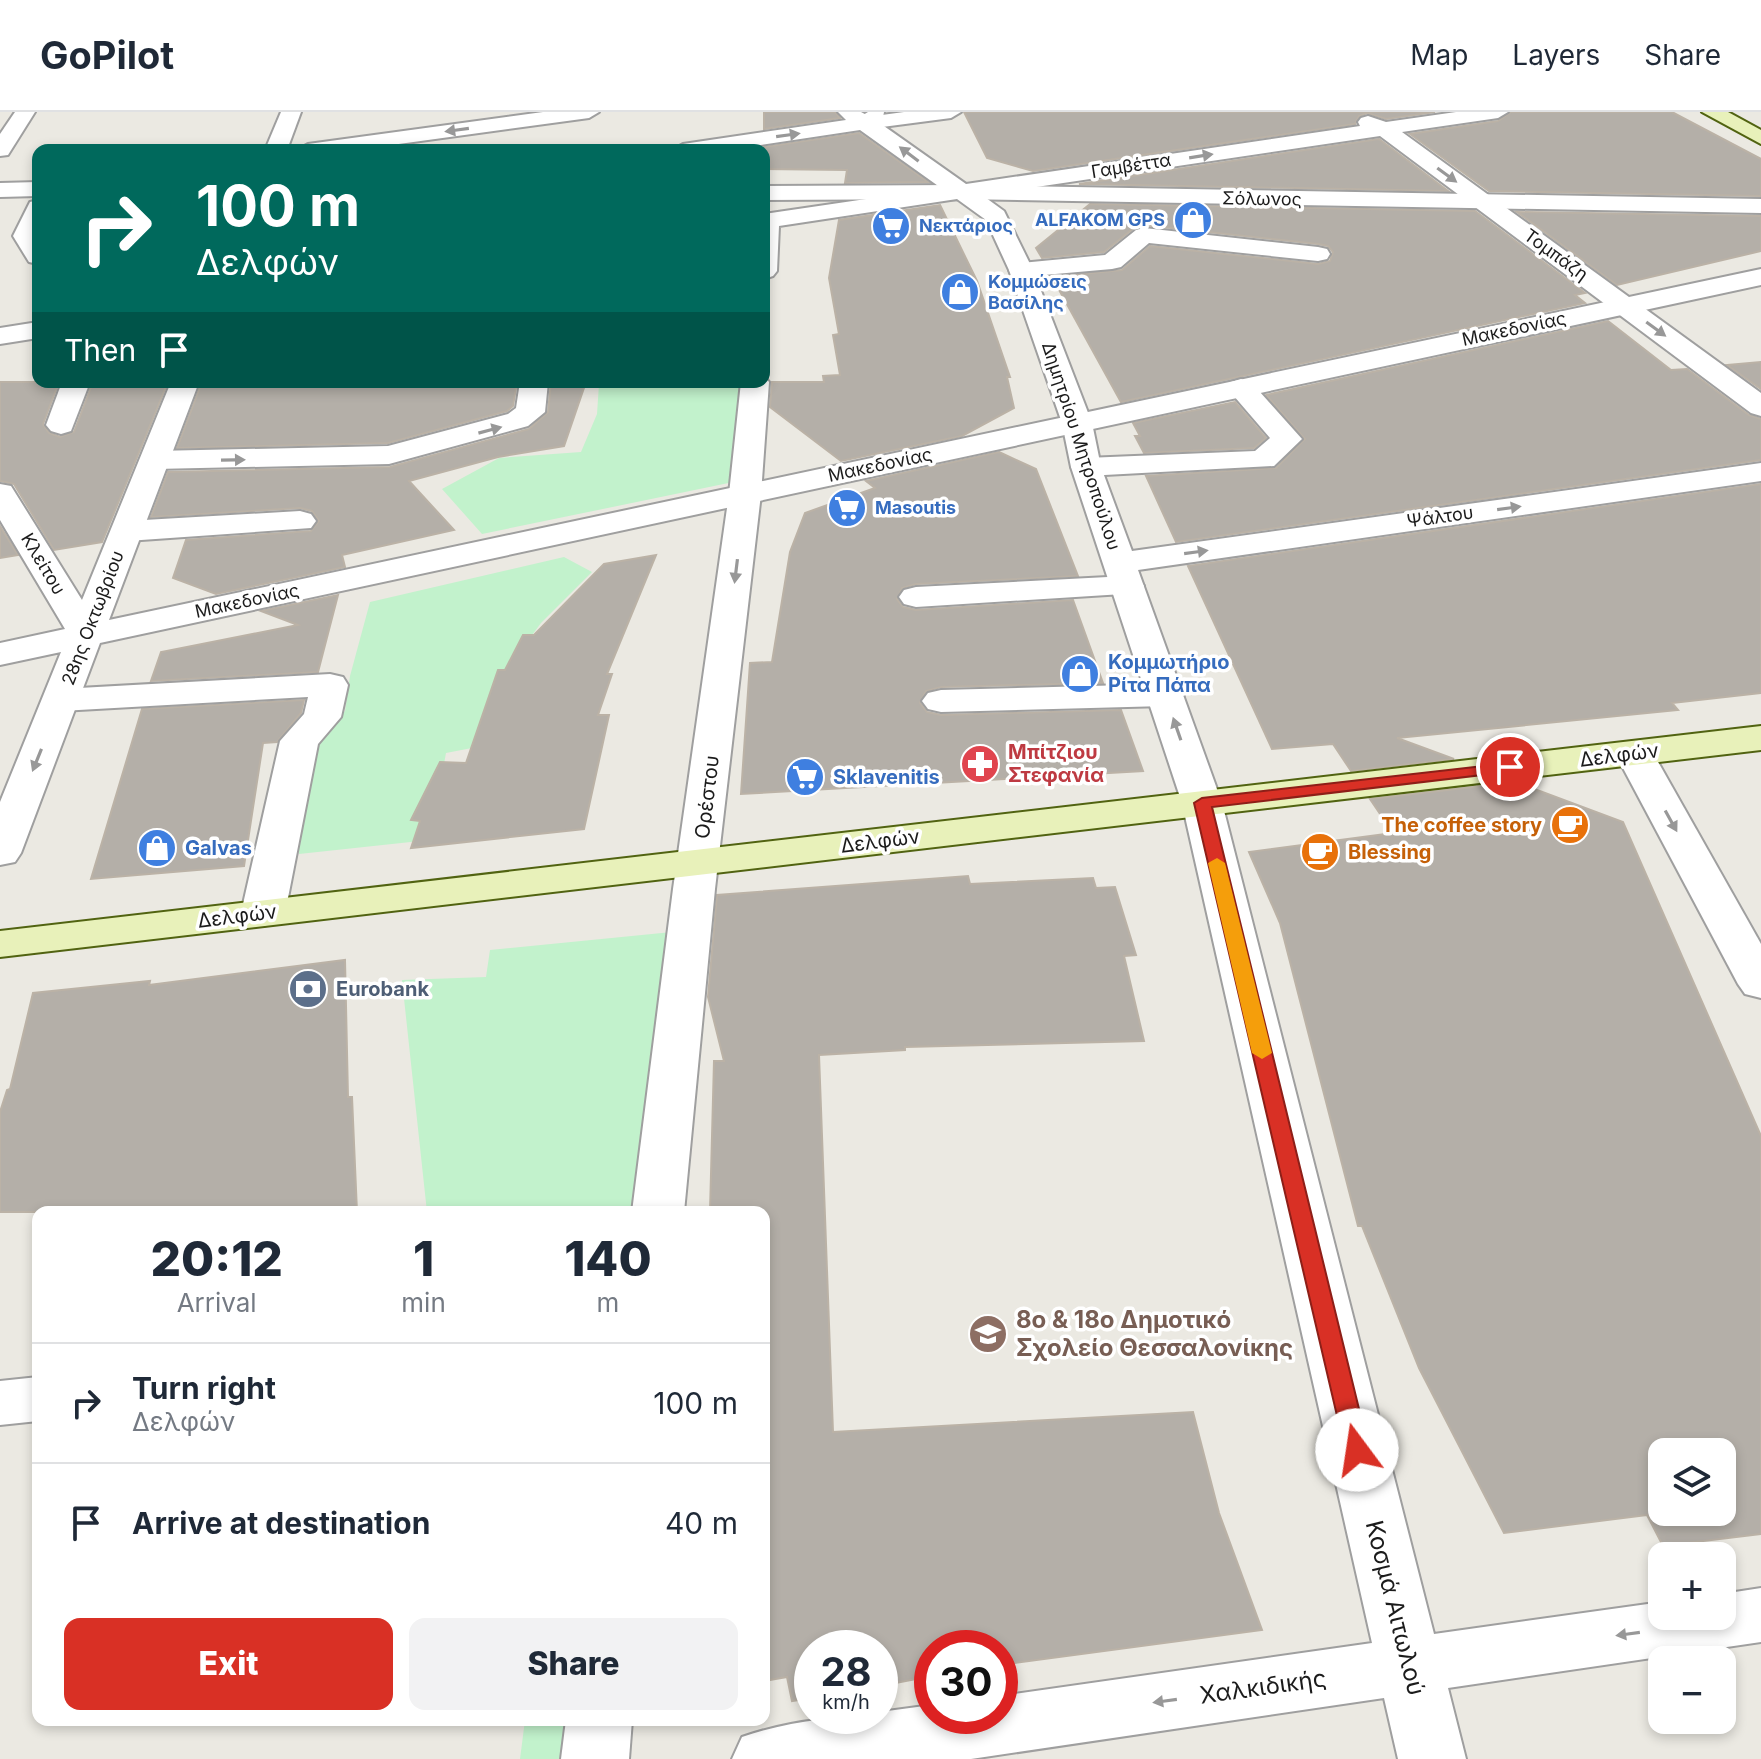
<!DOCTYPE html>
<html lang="en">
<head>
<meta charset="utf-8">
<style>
	:root { --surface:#fff; --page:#f2f2f3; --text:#1f2937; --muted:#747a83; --line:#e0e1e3; --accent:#d93025 }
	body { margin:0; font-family:Inter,sans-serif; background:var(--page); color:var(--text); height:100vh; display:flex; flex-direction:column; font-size:30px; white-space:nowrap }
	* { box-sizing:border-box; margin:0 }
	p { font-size:26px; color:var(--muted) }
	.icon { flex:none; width:44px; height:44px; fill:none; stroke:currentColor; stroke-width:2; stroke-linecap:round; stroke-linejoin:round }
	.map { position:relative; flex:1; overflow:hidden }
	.details { position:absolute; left:32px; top:1094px; width:738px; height:520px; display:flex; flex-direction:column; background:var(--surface); border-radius:16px; box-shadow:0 4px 12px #0003 }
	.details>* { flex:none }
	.hud { position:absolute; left:32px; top:32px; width:738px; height:244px; border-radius:16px; box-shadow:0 4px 12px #0003; background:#00695c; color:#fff; overflow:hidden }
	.tools { position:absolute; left:1648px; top:1326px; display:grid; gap:16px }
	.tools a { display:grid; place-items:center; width:88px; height:88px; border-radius:16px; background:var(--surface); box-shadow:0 4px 12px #0003; font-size:40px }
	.speed { position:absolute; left:794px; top:1518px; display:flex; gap:16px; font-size:40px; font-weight:700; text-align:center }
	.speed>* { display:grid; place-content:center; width:104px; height:104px; border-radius:50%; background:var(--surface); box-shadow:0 4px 12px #0003; line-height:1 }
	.speed small { font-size:20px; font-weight:400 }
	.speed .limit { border:12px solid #d22; background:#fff; color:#111 }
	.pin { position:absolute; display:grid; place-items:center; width:68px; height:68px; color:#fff; margin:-34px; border:4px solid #fff; border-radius:50%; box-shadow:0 2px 8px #0007 }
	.me { position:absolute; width:88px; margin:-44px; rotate:346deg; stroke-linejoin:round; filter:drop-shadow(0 0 6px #0008) }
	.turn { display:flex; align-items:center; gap:28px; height:168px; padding:0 32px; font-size:36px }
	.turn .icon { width:104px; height:104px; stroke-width:2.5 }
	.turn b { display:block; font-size:56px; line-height:68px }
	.then { display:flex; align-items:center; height:76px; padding:0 32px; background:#0003; gap:16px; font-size:30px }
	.eta { display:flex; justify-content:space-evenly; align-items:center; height:136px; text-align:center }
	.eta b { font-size:48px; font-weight:800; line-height:56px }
	.primary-button { display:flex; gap:16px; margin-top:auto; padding:16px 32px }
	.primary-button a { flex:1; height:92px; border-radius:16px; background:var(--accent); color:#fff; font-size:32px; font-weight:800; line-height:92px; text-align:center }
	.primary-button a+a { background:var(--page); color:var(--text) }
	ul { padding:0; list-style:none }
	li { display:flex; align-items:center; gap:24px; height:120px; padding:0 32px; border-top:2px solid var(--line) }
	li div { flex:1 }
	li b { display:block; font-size:30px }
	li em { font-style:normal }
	header { display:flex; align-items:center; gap:48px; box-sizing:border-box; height:112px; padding:0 40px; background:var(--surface); border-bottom:2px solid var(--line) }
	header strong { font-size:38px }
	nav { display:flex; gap:44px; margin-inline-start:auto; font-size:28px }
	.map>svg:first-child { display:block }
</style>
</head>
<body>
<header>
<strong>GoPilot</strong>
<nav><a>Map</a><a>Layers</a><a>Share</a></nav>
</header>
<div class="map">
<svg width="1761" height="1647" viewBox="0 0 1761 1647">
	<rect width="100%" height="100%" fill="#ebe9e2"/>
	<!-- park -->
	<g fill="#c2f2cc">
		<path d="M606,270H748L743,368L482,422L442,377L499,346L581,340L597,302L599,272Z"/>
		<path d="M564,445L592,460L541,511L502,564L477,635L446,641L441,668L420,729L299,742L297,675L314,631L345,599L350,564L370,490Z"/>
		<path d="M672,820L636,1100H427L402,868L486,865L490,838Z"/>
		<path d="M525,1608H569L564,1647H520Z"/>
	</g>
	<!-- building -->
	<g fill="#b4afa8" stroke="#bbb2a6" stroke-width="2" fill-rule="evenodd">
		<path d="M764,0H835L840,6L764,17Z"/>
		<path d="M964,0H1435L1386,7L1367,1L1359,4L1355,12L1033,59L987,46Z"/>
		<path d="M1511,0H1672L1761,47V84L1489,79L1410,22L1498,9Z"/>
		<path d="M859,21L928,70L845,71L847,58L764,57V35Z"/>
		<path d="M1379,27L1448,79L1079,72Z"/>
		<path d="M1090,92L1475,99L1585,181L1575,183L1585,191L1121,290L1052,165L1122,158L1150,134L1318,152L1330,149L1333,140L1328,134L1318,132L1144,113L1134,116L1104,140L1042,146L1036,136Z"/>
		<path d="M940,93L977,169L1010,265H1007L1014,296L962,324L841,349L770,295L772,270H824L823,264L840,263L833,223L839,222L829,166L839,108Z"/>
		<path d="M1517,100L1761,104V139L1617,173Z"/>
		<path d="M1608,209L1671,258L1687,257L1749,303L1761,307V348L1176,430L1146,364L1276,356L1305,327L1266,283Z"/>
		<path d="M1761,250V277L1727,253Z"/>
		<path d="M0,270H59L43,312L49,321L60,325L74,320L93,270H168L102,430L54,438L14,372L0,369Z"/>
		<path d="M202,270H517L513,294L507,299L388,331L177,336Z"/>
		<path d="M551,270H586L564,334L498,345L409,369L454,418L342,443L345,455L216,482L173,466L186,428L311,419L319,409L312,399L300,396L151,405L168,360L390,355L529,317L548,300Z"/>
		<path d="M1235,290L1266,326L1254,336L1144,341L1135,324H1140L1133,311Z"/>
		<path d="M999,340L1036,357L1078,464L916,472L902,476L897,487L903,495L916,498L1073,488L1103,571L941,575L926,579L920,591L927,600L941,603L1121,598L1143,659L741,682L750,551L772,550L790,440L805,401L875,376L866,369Z"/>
		<path d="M1761,372V581L1672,591L1678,598L1397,626L1454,647L1351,659L1333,632L1272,637L1188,454Z"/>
		<path d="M0,414L18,443L0,446Z"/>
		<path d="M656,443L607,562H612L598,603H609L584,717L411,736L420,709L411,708L440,650L466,651L498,558H505L523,523H534L604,452Z"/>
		<path d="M338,483L318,560L151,569L161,540L298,513L261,499Z"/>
		<path d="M304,588L301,601L277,630L263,631L244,754L91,767L142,597Z"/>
		<path d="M1516,670L1623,710L1761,1024V1422L1663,1434L1647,1403L1504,1421L1419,1256L1362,1114H1358L1280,811L1249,740L1393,721L1370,687ZM1662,1340H1722V1400H1662Z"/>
		<path d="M968,764L970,772L1093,766L1096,776L1115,775L1136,843L1124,844L1144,929L905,935V938L819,943L833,1320L1193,1300L1219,1401L1262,1518L1000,1553V1536H932V1564L880,1574V1536H812V1586L792,1589L787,1565L764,1569V1100H710L714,949H724L708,885L717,783Z"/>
		<path d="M345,848L348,985H352L357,1100H0V1000L7,978L10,977L33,881L150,869L149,873Z"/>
	</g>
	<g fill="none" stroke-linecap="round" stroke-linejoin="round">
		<!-- service casing -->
		<g stroke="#9f9f9f" stroke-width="4">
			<path id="service" d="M884,0L883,5L857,11L855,8L868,0Z"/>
		</g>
		<!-- pedestrian casing -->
		<g stroke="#9f9f9f" stroke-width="4">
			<g id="pedestrian">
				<path d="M904,0H961L951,6L867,17L857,11L867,5Z"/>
				<path d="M1144,116L1318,135L1327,137L1330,142L1327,147L1318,149L1149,131L1121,155L1112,157L1021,165L1012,163L1009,158L1012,153L1021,151L1105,143L1136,118Z"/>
				<path d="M1241,267L1251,270L1302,327L1274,354L1086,364L1075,361L1071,355L1075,349L1086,346L1255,339L1270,326L1227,276L1231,270Z"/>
				<path d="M62,270H90L71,319L61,322L51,319L46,313Z"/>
				<path d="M300,399L311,402L316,409L311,416L127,429L116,426L111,419L116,412L127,409Z"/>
				<path d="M1127,464L1139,467L1144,474L1139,481L916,495L904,492L899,485L904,478L916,475Z"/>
				<path d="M330,562L343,565L348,573L341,605L318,632L285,801L278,810L263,814L248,810L241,801L280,629L304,602L308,585L61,599L48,596L42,588L48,580L61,577Z"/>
				<path d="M1165,572L1178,575L1184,583L1178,591L1165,594L941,600L928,597L922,589L928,581L941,578Z"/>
			</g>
		</g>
		<!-- minor casing -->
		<g stroke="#9f9f9f" stroke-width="4">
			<g id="minor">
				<path d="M15,0H35L8,43L0,44V22Z"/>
				<path d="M543,0H599L589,6L355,38H297L308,32Z"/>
				<path d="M838,0H861L874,7L966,72L1360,14L1358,10L1361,6L1368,4L1386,10L1456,0H1508L1498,6L1402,20L1761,281V304L1751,301L1380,24L982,83L1004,99L1033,158L1092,311L1101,355L1132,439L1761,351V369L1138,458L1222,691L1434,1522L1662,1490V1504H1722V1482L1761,1476V1530L1448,1576L1466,1647H1398L1384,1586L971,1647H732L742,1625C785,1610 835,1604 880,1604V1600L932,1593V1604H1000V1584L1372,1531L1182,691L1071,355L1062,311L1009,158L986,108L957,87L779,114L777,159L773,164L764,167V102L941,76L860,18L727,38H672L683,32L846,8Z"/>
				<path d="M38,88V152L29,150L13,124L30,90Z"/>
				<path d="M38,210V226L0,232V216Z"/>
				<path d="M764,264L769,270L761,382L715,777L684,1100H632L673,777L729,382L741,270H764Z"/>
				<path d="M520,270H548L545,300L528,314L389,352L155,357L144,354L140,348L144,342L155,339L388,334L508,302L516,296Z"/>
				<path d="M1634,629L1648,633L1653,641L1761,832V886L1745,882L1738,872L1615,641L1620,633Z"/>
				<path d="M38,1265V1309L0,1313V1269Z"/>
				<path d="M566,1608H632L629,1647H561Z"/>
			</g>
		</g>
		<!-- tertiary casing -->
		<g stroke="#9f9f9f" stroke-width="4">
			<g id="tertiary">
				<path d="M281,0H301L287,38H265Z"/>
				<path d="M38,70V84L0,85V71Z"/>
				<path d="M960,73L1761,87V101L960,87L764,88V74Z"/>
				<path d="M1761,157V173L100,531L21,741L15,750L0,753V690L61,540L0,553V531L65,517L0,408V372L11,374L82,488L171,270H199L109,508Z"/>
			</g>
		</g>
		<!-- secondary casing -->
		<g stroke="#516311" stroke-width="4">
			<g id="secondary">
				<path d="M1702,0H1728L1761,18V32Z"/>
				<path d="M1761,614V638L0,845V819Z"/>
			</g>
		</g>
		<!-- service -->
		<use href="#service" fill="#fff" fill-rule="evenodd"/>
		<!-- pedestrian -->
		<use href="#pedestrian" fill="#fff" fill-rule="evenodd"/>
		<!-- minor -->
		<use href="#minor" fill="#fff" fill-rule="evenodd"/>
		<!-- tertiary -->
		<use href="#tertiary" fill="#fff" fill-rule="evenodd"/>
		<!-- secondary -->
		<use href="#secondary" fill="#e8f1ba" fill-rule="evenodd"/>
	</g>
	<!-- one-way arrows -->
	<defs><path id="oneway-solid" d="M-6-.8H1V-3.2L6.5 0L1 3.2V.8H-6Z" transform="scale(2)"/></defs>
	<g fill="#989898">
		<use href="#oneway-solid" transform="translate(457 18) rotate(172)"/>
		<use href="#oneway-solid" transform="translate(788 23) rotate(-8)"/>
		<use href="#oneway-solid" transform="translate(909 42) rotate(-143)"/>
		<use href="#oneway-solid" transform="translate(1201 44) rotate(-9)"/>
		<use href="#oneway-solid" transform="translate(1447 63) rotate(36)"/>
		<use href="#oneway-solid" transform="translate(1656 217) rotate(36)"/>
		<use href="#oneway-solid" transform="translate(490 318) rotate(-15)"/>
		<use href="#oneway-solid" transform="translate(233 348) rotate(-1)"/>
		<use href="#oneway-solid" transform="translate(1509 396) rotate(-8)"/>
		<use href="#oneway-solid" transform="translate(1196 440) rotate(-8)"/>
		<use href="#oneway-solid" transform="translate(736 459) rotate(97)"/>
		<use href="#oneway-solid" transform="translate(1177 617) rotate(-109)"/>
		<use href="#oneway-solid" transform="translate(37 648) rotate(112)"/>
		<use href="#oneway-solid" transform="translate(1671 709) rotate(61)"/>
		<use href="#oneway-solid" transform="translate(1628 1522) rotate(172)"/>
		<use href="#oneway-solid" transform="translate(1165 1589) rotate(172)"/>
	</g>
	<!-- route -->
	<path fill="#d93025" stroke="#8d1f18" stroke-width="2" d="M1510,651L1519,655L1516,659L1212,695L1369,1338L1366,1345L1357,1348L1349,1345L1345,1338L1194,691L1202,686Z"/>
	<!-- slow -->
	<path fill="#f59e0b" d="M1217,746L1225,751L1272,941L1262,947L1252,941L1208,751Z"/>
	<!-- icons -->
	<defs>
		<g id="shop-disc" transform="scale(2)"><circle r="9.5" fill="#3f7fe0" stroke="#fff"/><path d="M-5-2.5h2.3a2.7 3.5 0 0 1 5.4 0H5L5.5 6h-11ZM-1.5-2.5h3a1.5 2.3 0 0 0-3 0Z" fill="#fff"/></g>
		<g id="supermarket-disc" transform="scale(2)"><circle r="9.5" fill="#3f7fe0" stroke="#fff"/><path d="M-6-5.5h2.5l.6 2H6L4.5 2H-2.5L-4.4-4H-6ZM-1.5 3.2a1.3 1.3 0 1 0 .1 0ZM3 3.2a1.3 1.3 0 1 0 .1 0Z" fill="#fff"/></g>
		<g id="pharmacy-disc" transform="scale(2)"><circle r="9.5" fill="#e0444e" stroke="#fff"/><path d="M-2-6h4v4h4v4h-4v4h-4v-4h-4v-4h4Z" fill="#fff"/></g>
		<g id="cafe-disc" transform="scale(2)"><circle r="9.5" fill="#e8710a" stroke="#fff"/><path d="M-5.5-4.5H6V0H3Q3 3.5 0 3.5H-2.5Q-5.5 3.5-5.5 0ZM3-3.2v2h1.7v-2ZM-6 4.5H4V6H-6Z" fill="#fff"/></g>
		<g id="bank-disc" transform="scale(2)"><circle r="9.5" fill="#5c6f8a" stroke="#fff"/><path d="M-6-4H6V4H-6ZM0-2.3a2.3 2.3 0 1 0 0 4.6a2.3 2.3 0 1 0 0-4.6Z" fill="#fff"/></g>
		<g id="school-disc" transform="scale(2)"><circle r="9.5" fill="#8d6e63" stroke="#fff"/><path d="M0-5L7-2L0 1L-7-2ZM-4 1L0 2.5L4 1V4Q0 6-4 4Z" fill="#fff"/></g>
	</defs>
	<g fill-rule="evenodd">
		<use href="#shop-disc" x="1193" y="108"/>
		<use href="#supermarket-disc" x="891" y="114"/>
		<use href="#shop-disc" x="960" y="180"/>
		<use href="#supermarket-disc" x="847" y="396"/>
		<use href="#shop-disc" x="1080" y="562"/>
		<use href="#pharmacy-disc" x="980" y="652"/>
		<use href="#supermarket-disc" x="805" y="665"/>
		<use href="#cafe-disc" x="1570" y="713"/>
		<use href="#shop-disc" x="157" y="736"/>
		<use href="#cafe-disc" x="1320" y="740"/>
		<use href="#bank-disc" x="308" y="877"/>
		<use href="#school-disc" x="988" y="1222"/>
	</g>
	<g text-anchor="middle" stroke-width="7" stroke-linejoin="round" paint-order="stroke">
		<!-- far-street labels -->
		<g font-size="18" fill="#1b1b1b" stroke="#fff">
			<text transform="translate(1131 54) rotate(-9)" y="6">Γαμβέττα</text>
			<text transform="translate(1262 87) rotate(1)" y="6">Σόλωνος</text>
			<text transform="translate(1556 143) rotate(36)" y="6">Τομπάζη</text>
			<text transform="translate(1514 217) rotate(-12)" y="6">Μακεδονίας</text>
			<text transform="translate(1081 334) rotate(72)" y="6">Δημητρίου Μητροπούλου</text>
			<text transform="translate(880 353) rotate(-12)" y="6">Μακεδονίας</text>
			<text transform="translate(1440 405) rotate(-8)" y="6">Ψάλτου</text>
			<text transform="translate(43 452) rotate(59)" y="6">Κλείτου</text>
			<text transform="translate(247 489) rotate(-12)" y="6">Μακεδονίας</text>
			<text transform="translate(93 506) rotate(-69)" y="6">28ης Οκτωβρίου</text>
		</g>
		<!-- far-shop labels -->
		<g font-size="18" font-weight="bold" fill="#366cbe" stroke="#fff" text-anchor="start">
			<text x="1165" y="114" text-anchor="end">ALFAKOM GPS</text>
			<text x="919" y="120">Νεκτάριος</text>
			<text x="988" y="176">Κομμώσεις<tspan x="988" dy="21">Βασίλης</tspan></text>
			<text x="875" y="402">Masoutis</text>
		</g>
		<!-- shop labels -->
		<g font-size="20" font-weight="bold" fill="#366cbe" stroke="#fff" text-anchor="start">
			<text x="1108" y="557">Κομμωτήριο<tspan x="1108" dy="23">Ρίτα Πάπα</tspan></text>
			<text x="833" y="672">Sklavenitis</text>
			<text x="185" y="743">Galvas</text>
		</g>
		<!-- health labels -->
		<g font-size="20" font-weight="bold" fill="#be3a42" stroke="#fff" text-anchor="start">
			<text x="1008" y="647">Μπίτζιου<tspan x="1008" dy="23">Στεφανία</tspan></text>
		</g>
		<!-- street labels -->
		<g font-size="20" fill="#1b1b1b" stroke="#fff">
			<text transform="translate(1619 643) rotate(-7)" y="7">Δελφών</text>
			<text transform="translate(707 685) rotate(-83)" y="7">Ορέστου</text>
			<text transform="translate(880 729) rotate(-7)" y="7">Δελφών</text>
			<text transform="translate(237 804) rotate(-7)" y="7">Δελφών</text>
		</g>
		<!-- food labels -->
		<g font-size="20" font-weight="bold" fill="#c56008" stroke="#fff" text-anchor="end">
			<text x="1542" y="720">The coffee story</text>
			<text x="1348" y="747" text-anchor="start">Blessing</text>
		</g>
		<!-- service labels -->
		<g font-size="20" font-weight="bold" fill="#4e5e75" stroke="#fff" text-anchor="start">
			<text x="336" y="884">Eurobank</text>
		</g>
		<!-- near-education labels -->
		<g font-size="24" font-weight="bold" fill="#785e54" stroke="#fff" text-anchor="start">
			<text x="1016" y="1216">8ο &amp; 18ο Δημοτικό<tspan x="1016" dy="28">Σχολείο Θεσσαλονίκης</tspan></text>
		</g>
		<!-- near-street labels -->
		<g font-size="24" fill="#1b1b1b" stroke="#fff">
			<text transform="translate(1395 1496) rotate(76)" y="8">Κοσμά Αιτωλού</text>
			<text transform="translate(1263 1575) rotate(-8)" y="8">Χαλκιδικής</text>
		</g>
	</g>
</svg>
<div class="tools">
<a><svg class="icon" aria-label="layers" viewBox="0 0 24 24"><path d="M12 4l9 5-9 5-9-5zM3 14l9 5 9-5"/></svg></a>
<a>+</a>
<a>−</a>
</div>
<div class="speed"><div>28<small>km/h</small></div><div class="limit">30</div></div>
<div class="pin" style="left:1510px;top:655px;background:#d93025"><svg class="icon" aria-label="arrive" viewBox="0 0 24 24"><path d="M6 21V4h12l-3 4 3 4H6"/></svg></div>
<svg class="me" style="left:1357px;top:1338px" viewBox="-20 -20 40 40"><circle r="19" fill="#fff"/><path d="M0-13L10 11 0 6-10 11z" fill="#d93025"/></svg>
<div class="hud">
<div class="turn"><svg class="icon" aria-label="right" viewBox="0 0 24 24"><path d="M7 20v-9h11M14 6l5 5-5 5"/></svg><div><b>100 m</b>Δελφών</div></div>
<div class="then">Then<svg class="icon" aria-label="arrive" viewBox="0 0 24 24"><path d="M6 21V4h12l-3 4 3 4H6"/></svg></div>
</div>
<section class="details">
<div class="eta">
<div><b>20:12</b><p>Arrival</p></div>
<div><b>1</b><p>min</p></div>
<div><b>140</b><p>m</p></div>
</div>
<ul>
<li><svg class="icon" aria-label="right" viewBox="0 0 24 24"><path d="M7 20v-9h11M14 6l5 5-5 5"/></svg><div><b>Turn right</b><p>Δελφών</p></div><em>100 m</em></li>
<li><svg class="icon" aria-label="arrive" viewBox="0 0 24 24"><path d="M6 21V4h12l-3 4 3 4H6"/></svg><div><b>Arrive at destination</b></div><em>40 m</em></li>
</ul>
<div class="primary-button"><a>Exit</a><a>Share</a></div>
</section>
</div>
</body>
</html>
